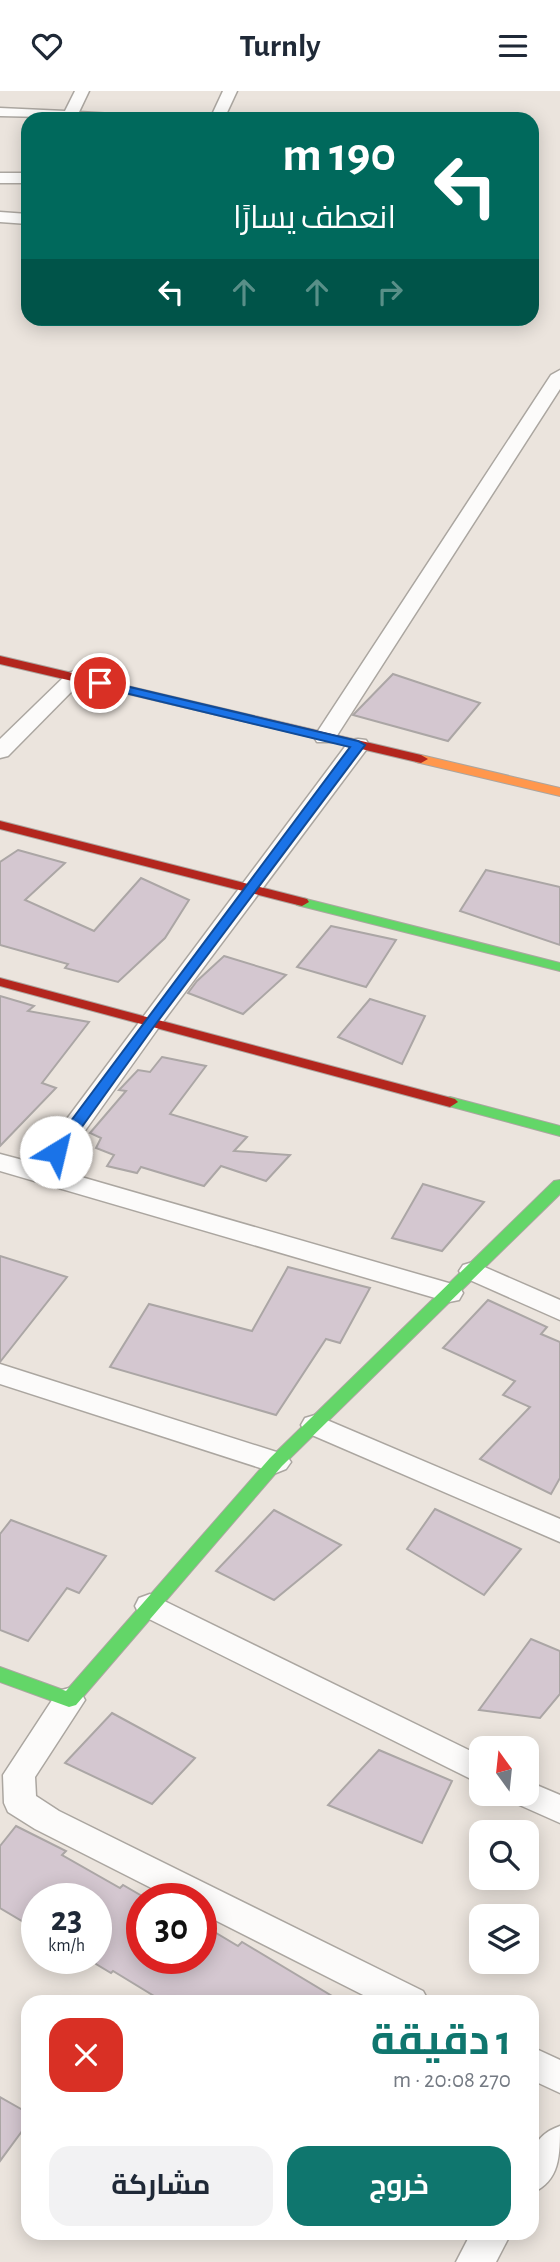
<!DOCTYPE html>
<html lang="ar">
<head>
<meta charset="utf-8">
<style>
	:root { --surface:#fff; --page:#f2f2f3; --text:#1f2937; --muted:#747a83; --accent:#0f766e }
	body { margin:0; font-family:"Alegreya Sans",Cairo,sans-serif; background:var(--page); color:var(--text); direction:rtl; height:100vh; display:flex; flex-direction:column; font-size:26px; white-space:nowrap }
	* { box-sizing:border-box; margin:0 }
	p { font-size:23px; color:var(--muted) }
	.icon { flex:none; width:38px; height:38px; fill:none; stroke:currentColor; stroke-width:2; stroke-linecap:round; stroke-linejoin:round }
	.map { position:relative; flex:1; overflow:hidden; direction:ltr }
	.drawer { position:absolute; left:21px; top:1904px; width:518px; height:245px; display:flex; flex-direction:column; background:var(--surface); border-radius:21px; box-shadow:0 4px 18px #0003; direction:rtl }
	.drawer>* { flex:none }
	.top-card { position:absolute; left:21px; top:21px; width:518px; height:214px; border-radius:21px; box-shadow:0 4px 18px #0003; direction:rtl; background:#00695c; color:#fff; overflow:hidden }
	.needle { width:46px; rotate:345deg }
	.buttons { position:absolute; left:469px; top:1645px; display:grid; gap:14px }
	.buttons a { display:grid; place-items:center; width:70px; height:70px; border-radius:14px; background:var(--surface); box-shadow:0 4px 18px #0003; font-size:35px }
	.speed { position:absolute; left:21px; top:1792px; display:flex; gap:14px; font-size:35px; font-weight:700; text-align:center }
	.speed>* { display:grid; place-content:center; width:91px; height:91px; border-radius:50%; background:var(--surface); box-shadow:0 4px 18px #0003; line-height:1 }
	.speed small { font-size:18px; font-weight:400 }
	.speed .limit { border:10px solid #d22; background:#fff; color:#111 }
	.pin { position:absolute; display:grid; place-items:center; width:60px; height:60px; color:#fff; margin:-30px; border:4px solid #fff; border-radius:50%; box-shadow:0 2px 7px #0007 }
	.me { position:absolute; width:77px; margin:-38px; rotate:36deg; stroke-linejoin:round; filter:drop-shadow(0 0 5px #0008) }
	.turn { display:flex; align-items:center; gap:24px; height:147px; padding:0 28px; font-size:32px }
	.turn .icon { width:91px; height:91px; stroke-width:2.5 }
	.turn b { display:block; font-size:49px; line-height:60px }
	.lanes { display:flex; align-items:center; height:66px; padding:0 28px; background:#0003; justify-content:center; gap:35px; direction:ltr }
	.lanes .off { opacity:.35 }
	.round { display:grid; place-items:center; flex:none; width:74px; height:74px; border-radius:21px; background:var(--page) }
	.overview { display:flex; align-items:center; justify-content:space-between; height:119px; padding:0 28px }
	h1 { font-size:42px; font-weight:700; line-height:52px; color:var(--accent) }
	.primary-button { display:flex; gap:14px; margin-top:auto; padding:14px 28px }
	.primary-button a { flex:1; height:80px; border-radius:21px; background:var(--accent); color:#fff; font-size:28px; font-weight:700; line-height:80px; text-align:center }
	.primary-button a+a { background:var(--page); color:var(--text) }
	header { display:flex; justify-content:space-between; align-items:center; height:91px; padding:0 28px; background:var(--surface); font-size:32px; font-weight:700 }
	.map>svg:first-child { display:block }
</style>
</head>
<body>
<header><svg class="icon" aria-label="menu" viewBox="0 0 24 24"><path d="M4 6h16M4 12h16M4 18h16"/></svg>Turnly<svg class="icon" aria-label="heart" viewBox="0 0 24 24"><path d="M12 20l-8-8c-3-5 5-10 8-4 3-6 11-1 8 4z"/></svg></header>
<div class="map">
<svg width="560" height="2171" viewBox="0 0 560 2171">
	<rect width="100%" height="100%" fill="#ebe4dd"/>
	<!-- building -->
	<g fill="#d4c7d0" stroke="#aba6a5" stroke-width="2">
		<path d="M393,583L480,612L448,650L353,624Z"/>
		<path d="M18,759L65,772L25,809L94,840L141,787L189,809L165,847L118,891L65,877L68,873L0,854V771Z"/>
		<path d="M486,779L560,796V854L460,820Z"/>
		<path d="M331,835L396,849L366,896L297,876Z"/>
		<path d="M224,865L286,884L243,923L188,902L197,890Z"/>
		<path d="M0,905L34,915L28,920L89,931L42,992L56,997L0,1055Z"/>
		<path d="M370,908L425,925L402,973L338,946Z"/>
		<path d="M162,966L206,975L170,1023L247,1046L234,1060L290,1064L266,1090L221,1075L204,1095L141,1076L137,1082L107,1075L114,1064L96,1057L101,1047L90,1042L126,1000L119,999L138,979L150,981Z"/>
		<path d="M423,1093L484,1111L442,1160L392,1147Z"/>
		<path d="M0,1165L67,1186L0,1271Z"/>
		<path d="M288,1176L370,1197L340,1252L326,1248L276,1324L110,1276L149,1213L252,1240Z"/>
		<path d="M488,1209L547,1236L541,1243L560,1251V1387L551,1403L480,1368L530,1316L503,1304L515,1290L443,1257Z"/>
		<path d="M435,1418L521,1458L484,1504L407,1458Z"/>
		<path d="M274,1419L341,1454L274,1509L216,1480Z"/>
		<path d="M11,1429L106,1465L79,1502L67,1497L28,1550L0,1539V1443Z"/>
		<path d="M531,1548L560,1560V1603L540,1627L479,1619Z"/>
		<path d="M112,1622L195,1667L152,1713L65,1672Z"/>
		<path d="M379,1659L452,1690L422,1752L328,1714Z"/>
		<path d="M16,1735L66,1760L62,1764L120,1797L123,1794L142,1805V1867H201V1833L238,1855L242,1851L342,1911H164L113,1880L111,1882L96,1873L92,1867H96V1808H37V1839L0,1817V1755Z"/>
		<path d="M0,2006L28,2022V2032L0,2070Z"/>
	</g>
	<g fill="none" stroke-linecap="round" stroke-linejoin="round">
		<!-- street casing -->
		<g stroke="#aba6a0" stroke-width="3">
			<g id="street">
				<path d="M75,0H89L79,21L130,24L137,28L0,25V17L65,20Z"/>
				<path d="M223,0H237L224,28H210Z"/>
				<rect x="0" y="82" width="28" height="10"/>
				<path d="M0,121L28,123V133L0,131Z"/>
				<path d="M560,279V298L336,646L333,651H317L314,646L551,284Z"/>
				<path d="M75,580L82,582L85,586L82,590L8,665L0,667V648L68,582Z"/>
				<path d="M358,648L366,649L369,654L366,659L159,936L57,1079L459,1195L463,1202L459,1209L449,1211L0,1080V1063L34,1072L350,649Z"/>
				<path d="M473,1171L560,1209V1229L463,1186L459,1180L463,1174Z"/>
				<path d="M0,1273L286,1364L291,1371L286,1378L276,1382L0,1293Z"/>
				<path d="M315,1324L560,1428V1451L305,1341L301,1334L305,1327Z"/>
				<path d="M150,1503L481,1665V1693L139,1523L135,1515L139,1507Z"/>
				<path d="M69,1597L80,1600L85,1609L35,1686L36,1705L59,1720L423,1900L429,1911H377L201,1822V1808H173L35,1738L8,1721L4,1712L3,1684L58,1600Z"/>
				<path d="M527,1690L560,1704V1732L515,1712L511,1703H527Z"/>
				<path d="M532,1956L560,1969V2002L532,1989Z"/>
				<path d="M560,2035C560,2064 560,2090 532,2102C532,2071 526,2047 560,2035Z"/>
				<path d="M471,2142H511L496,2171H456Z"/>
			</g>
		</g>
		<!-- fast casing -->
		<g stroke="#aba6a0" stroke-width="2">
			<g id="fast">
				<path d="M302,807L560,872V880L297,814L295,811L297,808Z"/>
				<path d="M450,1006L560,1035V1045L445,1014L442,1011L445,1008Z"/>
				<path d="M560,1089V1103L282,1375L76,1614L69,1616L0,1591V1576L66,1600L270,1367L554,1090Z"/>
			</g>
		</g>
		<!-- slow casing -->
		<g stroke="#aba6a0" stroke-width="2">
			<path id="slow" d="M421,664L560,697V705L416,671L414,668Z"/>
		</g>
		<!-- jam casing -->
		<g stroke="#aba6a0" stroke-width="2">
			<g id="jam">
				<path d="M0,565L421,664L428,668L421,672L0,573Z"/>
				<path d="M0,730L307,808L309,811L302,815L0,738Z"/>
				<path d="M0,887L455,1008L458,1011L450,1016L0,895Z"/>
			</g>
		</g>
		<!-- street -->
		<use href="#street" fill="#fcfbfa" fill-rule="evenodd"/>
		<!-- fast -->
		<use href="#fast" fill="#63d668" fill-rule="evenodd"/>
		<!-- slow -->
		<use href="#slow" fill="#ff974d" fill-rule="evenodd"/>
		<!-- jam -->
		<use href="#jam" fill="#b3261e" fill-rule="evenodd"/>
	</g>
	<!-- route -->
	<path fill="#1a73e8" stroke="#114b97" stroke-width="2" d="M100,589L358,650L365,654L155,934L61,1065H50L48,1061L50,1058L350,656L96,595V590Z"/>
</svg>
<div class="buttons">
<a><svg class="needle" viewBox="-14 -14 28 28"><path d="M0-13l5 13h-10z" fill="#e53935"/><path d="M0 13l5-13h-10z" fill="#747a83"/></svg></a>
<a><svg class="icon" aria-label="search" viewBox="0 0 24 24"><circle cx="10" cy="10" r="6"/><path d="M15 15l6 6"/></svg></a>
<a><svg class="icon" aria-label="layers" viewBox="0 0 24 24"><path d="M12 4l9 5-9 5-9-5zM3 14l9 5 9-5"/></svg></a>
</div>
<div class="speed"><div>23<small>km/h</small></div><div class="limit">30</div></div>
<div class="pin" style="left:100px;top:592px;background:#d93025"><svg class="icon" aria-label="arrive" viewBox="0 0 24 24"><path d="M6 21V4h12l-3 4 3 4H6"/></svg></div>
<svg class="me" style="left:56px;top:1061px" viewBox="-20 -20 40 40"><circle r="19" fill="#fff"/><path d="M0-13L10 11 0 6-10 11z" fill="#1a73e8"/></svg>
<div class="top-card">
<div class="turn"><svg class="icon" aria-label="left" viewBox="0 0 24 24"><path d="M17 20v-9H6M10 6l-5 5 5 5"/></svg><div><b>190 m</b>انعطف يسارًا</div></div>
<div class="lanes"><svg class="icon" aria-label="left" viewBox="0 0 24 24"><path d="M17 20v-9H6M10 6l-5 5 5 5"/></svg><svg class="icon off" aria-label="ahead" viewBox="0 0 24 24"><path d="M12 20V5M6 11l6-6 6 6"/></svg><svg class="icon off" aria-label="ahead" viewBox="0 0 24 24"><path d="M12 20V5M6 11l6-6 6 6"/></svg><svg class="icon off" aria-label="right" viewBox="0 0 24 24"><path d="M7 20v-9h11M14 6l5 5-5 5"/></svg></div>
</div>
<section class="drawer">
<div class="overview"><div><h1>1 دقيقة</h1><p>270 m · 20:08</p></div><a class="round" style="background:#d93025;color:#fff"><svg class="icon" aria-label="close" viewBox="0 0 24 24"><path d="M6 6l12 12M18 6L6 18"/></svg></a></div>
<div class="primary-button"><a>خروج</a><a>مشاركة</a></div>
</section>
</div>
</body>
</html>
